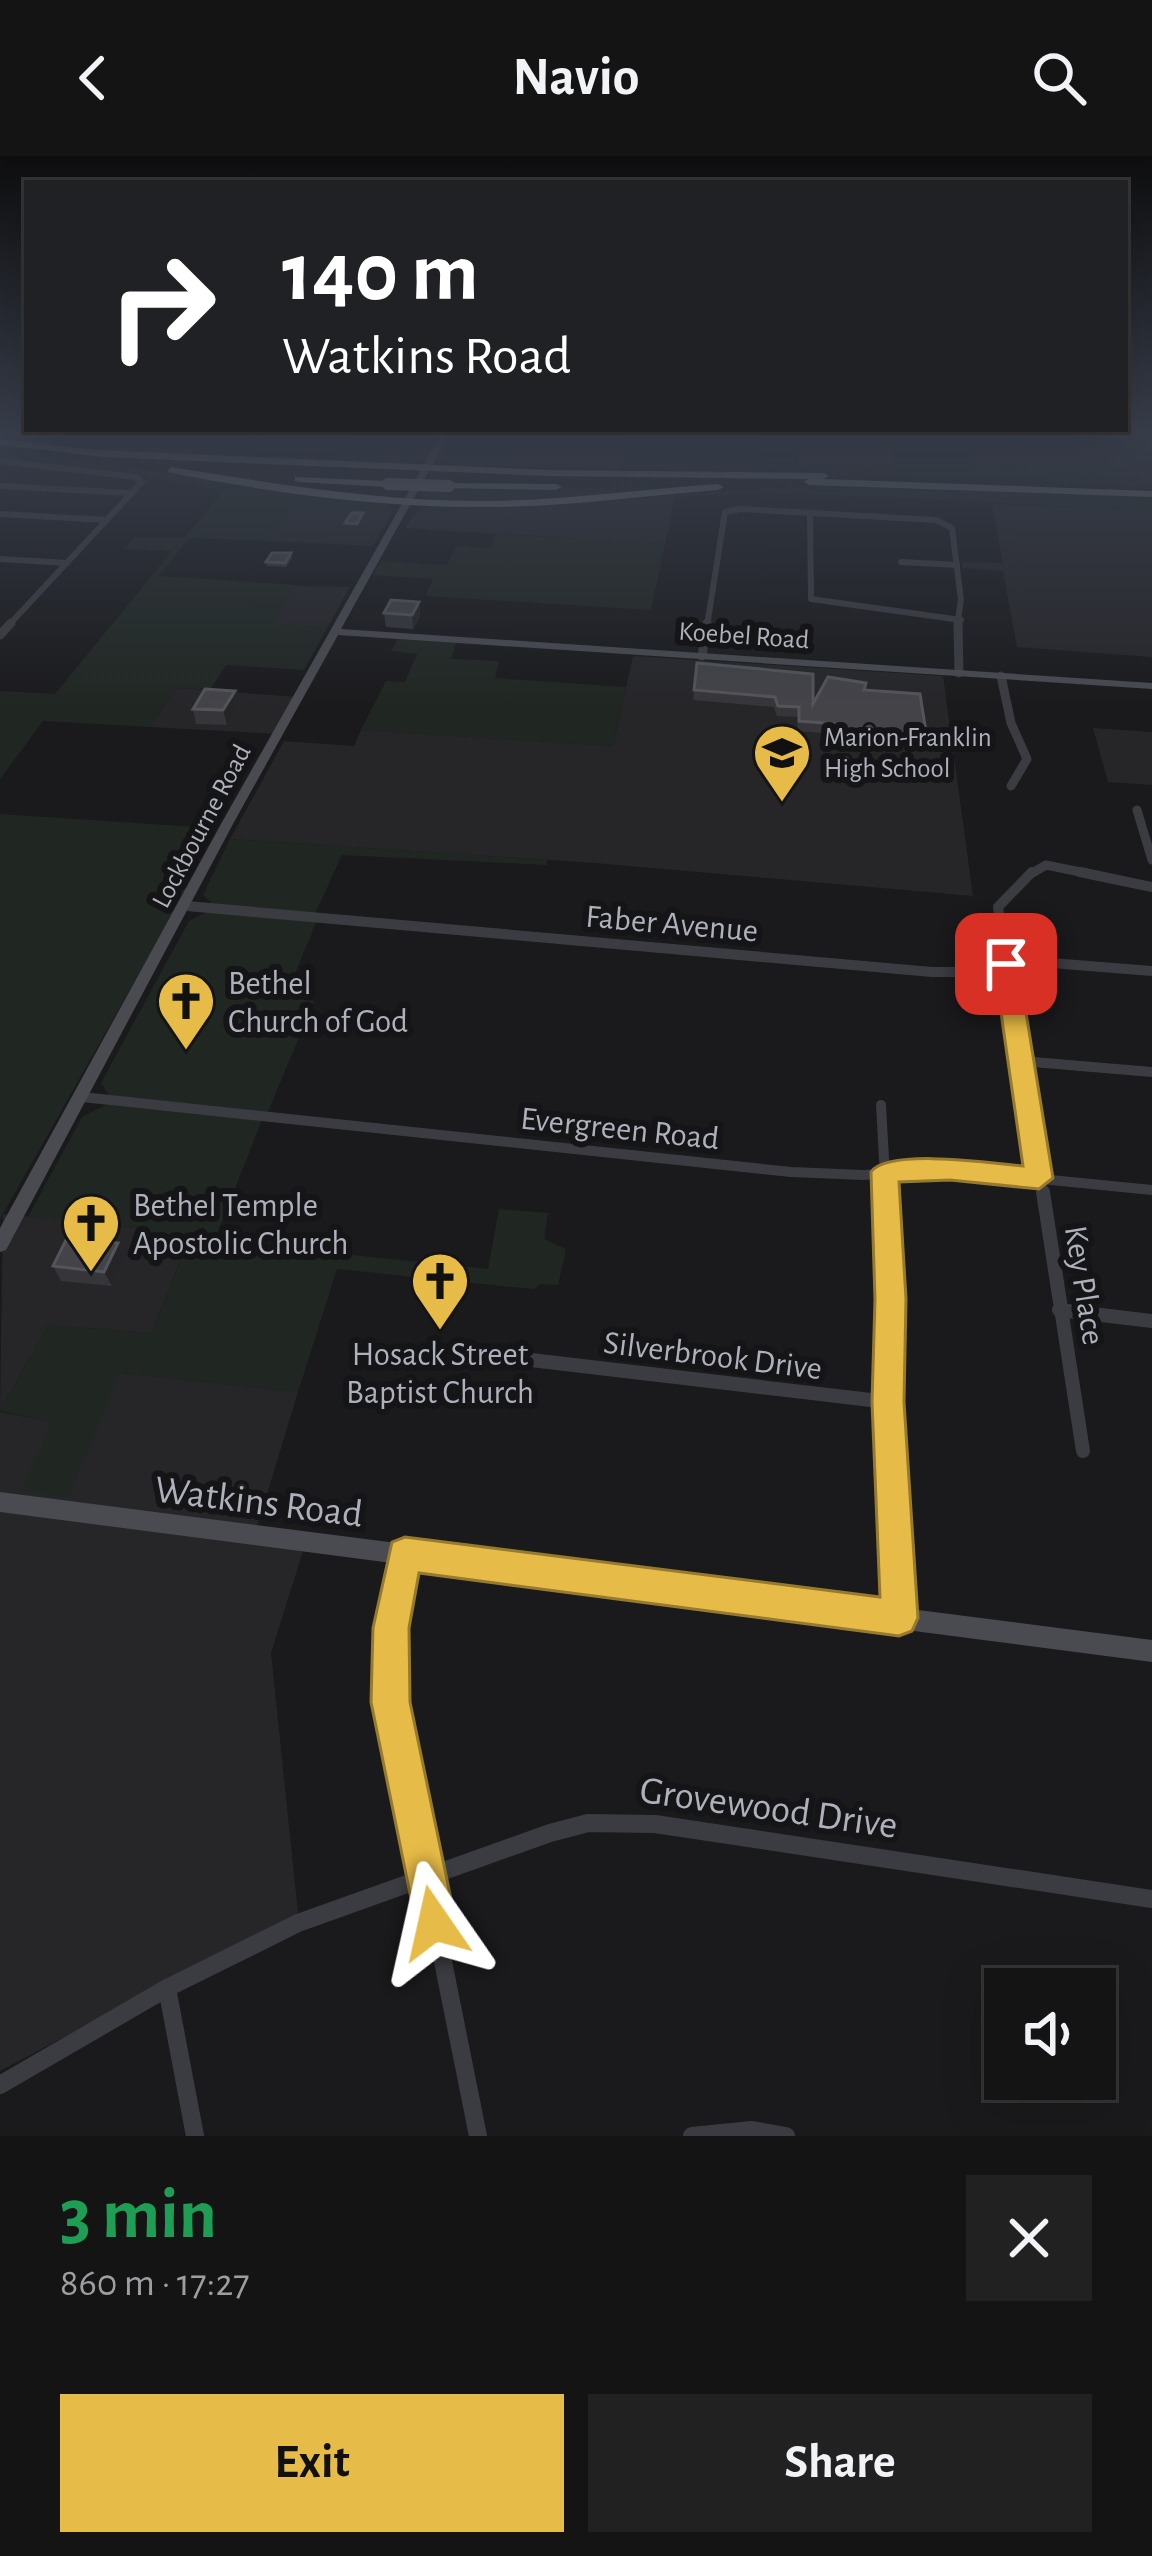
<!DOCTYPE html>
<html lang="en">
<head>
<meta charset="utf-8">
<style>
	:root { --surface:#141415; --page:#212122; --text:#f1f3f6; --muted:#9d9ea0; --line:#333334; --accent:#e7bb47 }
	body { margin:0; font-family:"Alegreya Sans",sans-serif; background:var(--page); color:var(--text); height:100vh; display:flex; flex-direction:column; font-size:45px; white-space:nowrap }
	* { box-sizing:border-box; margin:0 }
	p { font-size:39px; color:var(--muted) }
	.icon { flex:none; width:66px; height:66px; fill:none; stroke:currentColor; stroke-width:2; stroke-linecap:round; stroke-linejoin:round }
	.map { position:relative; height:1980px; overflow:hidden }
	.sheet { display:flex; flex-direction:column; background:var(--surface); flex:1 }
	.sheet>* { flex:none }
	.top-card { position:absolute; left:24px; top:24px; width:1104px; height:252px; border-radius:0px; box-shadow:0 12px 48px #0002,0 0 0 3px var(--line); background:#202124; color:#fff; overflow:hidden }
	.controls { position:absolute; left:984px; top:1812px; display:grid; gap:24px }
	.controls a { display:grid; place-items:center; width:132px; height:132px; border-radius:0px; background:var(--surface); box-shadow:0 12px 48px #0002,0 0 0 3px var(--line); font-size:60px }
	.pin { position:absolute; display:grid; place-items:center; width:102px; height:102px; color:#fff; margin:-51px; border-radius:24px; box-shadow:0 6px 18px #0006 }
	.me { position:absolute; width:132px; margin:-66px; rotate:349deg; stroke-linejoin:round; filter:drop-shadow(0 0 9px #0008) }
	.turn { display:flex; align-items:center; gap:42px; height:252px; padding:0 60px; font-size:54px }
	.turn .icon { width:156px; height:156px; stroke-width:2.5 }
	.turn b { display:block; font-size:84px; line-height:102px }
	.round { display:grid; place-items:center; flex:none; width:126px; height:126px; border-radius:0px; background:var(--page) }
	.overview { display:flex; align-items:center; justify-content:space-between; height:204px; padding:0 60px }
	h1 { font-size:72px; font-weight:700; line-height:90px; color:#1e9e55 }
	.action { display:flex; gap:24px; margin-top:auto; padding:24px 60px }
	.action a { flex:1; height:138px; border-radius:0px; background:var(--accent); color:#111; font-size:48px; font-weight:700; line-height:138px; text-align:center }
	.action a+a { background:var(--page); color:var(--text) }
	header { display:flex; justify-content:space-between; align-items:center; height:156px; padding:0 60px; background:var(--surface); font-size:54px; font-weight:700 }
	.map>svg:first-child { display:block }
</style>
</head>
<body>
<header><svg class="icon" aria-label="back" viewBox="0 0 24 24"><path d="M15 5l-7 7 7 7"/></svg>Navio<svg class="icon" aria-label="search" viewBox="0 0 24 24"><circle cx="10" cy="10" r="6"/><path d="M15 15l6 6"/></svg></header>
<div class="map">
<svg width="1152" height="1980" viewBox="0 0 1152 1980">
	<rect width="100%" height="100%" fill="#1a1a1c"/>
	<!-- built -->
	<g fill="#262629">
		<path d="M0,275H270L253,295Z"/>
		<path d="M355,275H629L620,310L578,311L337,301Z"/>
		<path d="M777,275H893L894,311L798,312Z"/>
		<path d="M937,275H1152V321L976,314L937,290Z"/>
		<path d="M675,340L665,388L405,372L416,356Z"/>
		<path d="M992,348L1152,354V501L1017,491L1003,415L962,412V406L1003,407Z"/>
		<path d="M293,349L393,355L373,390L267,385Z"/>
		<path d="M295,430L350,431L327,472L271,468Z"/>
		<path d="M633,500L943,520L973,740L595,707L230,683L284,585L354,590L361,574L613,590Z"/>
		<path d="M177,532L297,541L278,578L149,571Z"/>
		<path d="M1093,572L1152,576V629L1108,626Z"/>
		<path d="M3,1058L146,1073L180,1105L152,1177L48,1169L0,1255Z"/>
		<path d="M120,1217L298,1236L257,1371L308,1379L271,1497L298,1757L0,1915V1256L53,1266Z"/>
	</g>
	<!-- green -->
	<g fill="#202722">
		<path d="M270,275H355L338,301L422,303L405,308L159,298L0,283V277L94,285L134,283V289L253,295Z"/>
		<path d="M629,275L796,276L799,312L893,311V275H937L938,290L968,293L976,314L1152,321V331L878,317L456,310L442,304L619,310Z"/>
		<path d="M0,294L386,347L393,355L293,349L267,385L189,382L159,420L296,429L272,467L327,472L304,514L226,509L210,534L177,532L149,571L43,565L0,623V535L55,538L172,395L124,393L135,381H185L222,337L193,328L0,303Z"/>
		<path d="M844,329L1152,341V354L764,336L416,356C441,339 512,349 545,348C645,343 743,331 844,329Z"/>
		<path d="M704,331L502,346L421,344L427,332Z"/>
		<path d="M496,378L665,388L651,454L426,440L433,423L372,419L382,405L446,409L457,390L490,392Z"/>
		<path d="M398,483L456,487L451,503L499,505L495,522L626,531L613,590L361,574L386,525L405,526L417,498L391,495Z"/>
		<path d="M0,658L211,672L180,745L0,1063Z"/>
		<path d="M230,683L547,704V709L342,699L315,758L213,748L203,739Z"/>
		<path d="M207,756L317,764L285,842L314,845L268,956L109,939L101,927L189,765Z"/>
		<path d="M106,949L262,964L214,1085L488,1113L499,1053L548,1057L544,1083L566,1093L558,1129L541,1128L533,1133L337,1113L298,1236L120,1217L68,1342L21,1334L52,1266L0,1255L48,1169L152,1177L180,1106L146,1073L28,1061L82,961Z"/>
	</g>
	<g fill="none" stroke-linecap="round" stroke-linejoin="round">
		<!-- street-far4 -->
		<g stroke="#3b3c41" stroke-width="6">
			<path d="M884,275L885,282"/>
			<path d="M0,305L135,321L142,326L8,470"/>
			<path d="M0,330L132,337"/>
			<path d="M810,357L811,443L961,464"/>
			<path d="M0,358L107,364"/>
			<path d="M0,403L67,407"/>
			<path d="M901,406L957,409"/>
			<path d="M707,470L725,356L741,353L936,364L952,372L961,444L957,470"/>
		</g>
		<!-- street-far3 -->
		<g stroke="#3b3c41" stroke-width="9">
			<path d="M958,467L959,517"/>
			<path d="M0,479L11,467"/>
			<path d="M702,500L707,467"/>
			<path d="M1001,520L1011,567L1027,603L1011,630"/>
			<path d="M1137,654L1152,704"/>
			<path d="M1029,719L1046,709L1095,719"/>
		</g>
		<!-- street-far2 -->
		<g stroke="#3b3c41" stroke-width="10">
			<path d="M1032,716L998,751L1043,1039"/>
			<path d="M1080,716L1152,731"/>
			<path d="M187,750L932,816H971L1026,805L1152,815"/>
			<path d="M1021,905L1152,916"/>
			<path d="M82,941L791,1016L863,1019L950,1014L1152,1034"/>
			<path d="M881,949L886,1039"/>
		</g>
		<!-- street-far1 -->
		<g stroke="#3b3c41" stroke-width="14">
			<path d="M886,1036L891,1143L888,1246L898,1451"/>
			<path d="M1043,1036L1083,1295"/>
			<path d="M1059,1154L1152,1165"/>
			<path d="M531,1204L888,1246"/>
			<path d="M395,1451L405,1398"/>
		</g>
		<!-- street -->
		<g stroke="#3b3c41" stroke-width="18">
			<path d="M395,1448L391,1546L478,1980"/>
			<path d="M898,1448L899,1462"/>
			<path d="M167,1832L195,1980"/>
			<path d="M0,1929L167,1832L298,1767L550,1677L588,1667L655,1668L1152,1743"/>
			<path d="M692,1980L752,1974L786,1980"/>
		</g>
		<!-- secondary -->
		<g fill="#494b51" fill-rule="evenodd">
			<path d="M443,275H451L341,473L1152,527V533L338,479L233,668L6,1094L0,1096V1072L221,668Z"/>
			<path d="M0,1336L1152,1484V1506L0,1356Z"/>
		</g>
		<!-- highway -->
		<g fill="#686a72" fill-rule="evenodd">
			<path d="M0,283L96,294L550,314L824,317L829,320L824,323L1152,335V341L809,329L804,326L808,323L550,320L104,301L0,289Z"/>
			<path d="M171,311C276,328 382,346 490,345C566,344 642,333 718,328L724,331L718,334C641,340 565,351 488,351C381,352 272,337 167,316Z"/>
			<path d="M295,321L388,325L393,328L388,331L299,326L295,325Z"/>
			<path d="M449,327L556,328L562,331L556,334L445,332V328Z"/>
		</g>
		<!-- highway-bridge -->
		<path stroke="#686a72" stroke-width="12" d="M388,328L449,330"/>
	</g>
	<!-- wall -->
	<g fill="#36363a">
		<path d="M291,397L292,402L286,411L267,410L266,406Z"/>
		<path d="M419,446L420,460L413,473L386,471L384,457Z"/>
		<path d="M697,507L813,548L864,534L927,582L925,592L839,586L835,578L797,575L798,561L777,560L774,551L693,544Z"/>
		<path d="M239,550L227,569L196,568L193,553Z"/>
		<path d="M118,1087L125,1102L112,1130L61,1125L53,1110Z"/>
	</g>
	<!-- shaded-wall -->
	<g fill="#252528">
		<path d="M419,446L420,460L413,473L412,459Z"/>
		<path d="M235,535L239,550L227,569L223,554Z"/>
		<path d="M118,1087L125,1102L112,1130L104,1116Z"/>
	</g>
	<!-- building -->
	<g fill="#434348" stroke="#53555a" stroke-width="3">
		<path d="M352,357H363L357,368L345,367Z"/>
		<path d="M272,397H291L285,407L266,406Z"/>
		<path d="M391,444L419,446L412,459L384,457Z"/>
		<path d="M697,507L813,518V548L828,521L866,527L864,534L920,538L927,582L841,576L837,568L799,565V551L778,550L775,541L694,534Z"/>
		<path d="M205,533L235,535L223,554L193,553Z"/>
		<path d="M67,1082L118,1087L104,1116L53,1110Z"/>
	</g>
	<!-- sky -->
	<linearGradient id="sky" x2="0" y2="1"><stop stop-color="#0e0e0f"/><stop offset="0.5" stop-color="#383e4b"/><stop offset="1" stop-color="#383e4b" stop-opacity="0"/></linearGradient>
	<rect width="1152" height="552" fill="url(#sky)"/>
	<!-- route -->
	<path fill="#e7bb47" stroke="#967a2e" stroke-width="3" d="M1006,800L1018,808L1053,1022L1039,1033L950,1024L899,1026L906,1143L904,1246L918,1462L912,1475L899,1480L419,1417L409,1472L410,1546L456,1767L449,1782L434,1789L419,1782L371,1546L373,1472L392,1386L405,1381L880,1441L872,1246L875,1143L871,1016C888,992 993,1007 1023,1010L994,808Z"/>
	<!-- icons -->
	<defs>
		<g id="school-pin" transform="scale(3)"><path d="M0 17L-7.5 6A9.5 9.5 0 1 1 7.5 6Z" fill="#e7bb47" stroke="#151517"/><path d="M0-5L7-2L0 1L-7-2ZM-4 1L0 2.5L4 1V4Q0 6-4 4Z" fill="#111"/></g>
		<g id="church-pin" transform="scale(3)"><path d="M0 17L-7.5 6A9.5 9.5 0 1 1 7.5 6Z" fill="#e7bb47" stroke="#151517"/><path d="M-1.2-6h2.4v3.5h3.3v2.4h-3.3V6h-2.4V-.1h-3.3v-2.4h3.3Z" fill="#111"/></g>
	</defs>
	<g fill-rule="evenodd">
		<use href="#school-pin" x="782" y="597"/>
		<use href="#church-pin" x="186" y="845"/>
		<use href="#church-pin" x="91" y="1067"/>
		<use href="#church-pin" x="440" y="1125"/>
	</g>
	<g text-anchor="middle" stroke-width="12" stroke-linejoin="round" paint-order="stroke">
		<!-- far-street labels -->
		<g font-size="27" fill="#adb1bb" stroke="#151517">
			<text transform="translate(744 479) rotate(4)" y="9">Koebel Road</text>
			<text transform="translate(201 670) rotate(-62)" y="9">Lockbourne Road</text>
		</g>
		<!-- far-poi labels -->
		<g font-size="27" fill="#adb1bb" stroke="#151517" text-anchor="start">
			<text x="824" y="590">Marion-Franklin<tspan x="824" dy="31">High School</tspan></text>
		</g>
		<!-- street labels -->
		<g font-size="33" fill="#adb1bb" stroke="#151517">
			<text transform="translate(672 766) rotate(5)" y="12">Faber Avenue</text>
			<text transform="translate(620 971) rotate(6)" y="12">Evergreen Road</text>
			<text transform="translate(1086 1129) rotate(81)" y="12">Key Place</text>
			<text transform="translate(713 1198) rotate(7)" y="12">Silverbrook Drive</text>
		</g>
		<!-- poi labels -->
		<g font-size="33" fill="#adb1bb" stroke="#151517" text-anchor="start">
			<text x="228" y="838">Bethel<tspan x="228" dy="38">Church of God</tspan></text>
			<text x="133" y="1060">Bethel Temple<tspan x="133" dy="38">Apostolic Church</tspan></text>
			<text x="440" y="1209" text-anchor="middle">Hosack Street<tspan x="440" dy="38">Baptist Church</tspan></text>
		</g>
		<!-- near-street labels -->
		<g font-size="39" fill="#adb1bb" stroke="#151517">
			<text transform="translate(259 1344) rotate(7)" y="14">Watkins Road</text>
			<text transform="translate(769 1650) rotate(8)" y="14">Grovewood Drive</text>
		</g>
	</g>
</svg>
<div class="controls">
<a><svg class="icon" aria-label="sound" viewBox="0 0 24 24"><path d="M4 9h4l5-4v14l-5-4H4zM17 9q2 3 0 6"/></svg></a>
</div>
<div class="pin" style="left:1006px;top:808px;background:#d93025"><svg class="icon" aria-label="arrive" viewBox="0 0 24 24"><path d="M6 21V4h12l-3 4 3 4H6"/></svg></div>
<svg class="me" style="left:434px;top:1767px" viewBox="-20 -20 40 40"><path d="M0-17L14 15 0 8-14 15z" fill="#e7bb47" stroke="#fff" stroke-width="4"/></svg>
<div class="top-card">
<div class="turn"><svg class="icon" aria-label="right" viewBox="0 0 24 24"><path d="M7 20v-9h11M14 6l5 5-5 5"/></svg><div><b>140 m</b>Watkins Road</div></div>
</div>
</div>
<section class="sheet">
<div class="overview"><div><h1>3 min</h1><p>860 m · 17:27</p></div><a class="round"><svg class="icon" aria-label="close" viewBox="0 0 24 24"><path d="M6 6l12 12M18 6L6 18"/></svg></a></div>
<div class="action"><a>Exit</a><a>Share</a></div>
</section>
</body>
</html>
